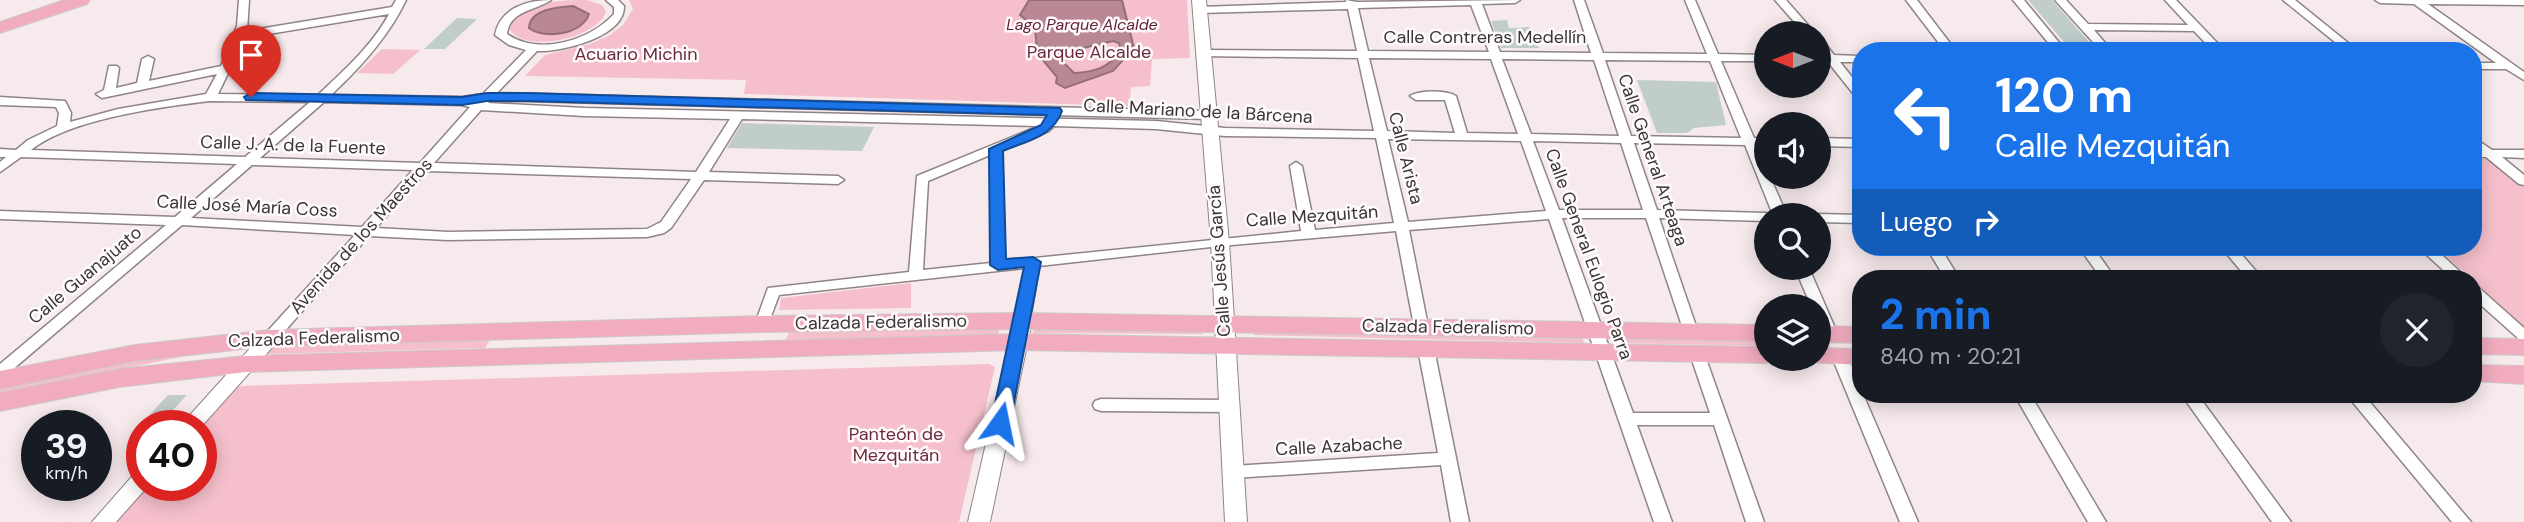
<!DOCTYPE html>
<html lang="es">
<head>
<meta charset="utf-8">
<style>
	:root { --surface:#171b24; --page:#20242c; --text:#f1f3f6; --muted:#9ea1a6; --accent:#1a73e8 }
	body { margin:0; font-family:"DM Sans",sans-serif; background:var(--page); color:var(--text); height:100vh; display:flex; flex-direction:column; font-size:26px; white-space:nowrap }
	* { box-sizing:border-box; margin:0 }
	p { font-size:23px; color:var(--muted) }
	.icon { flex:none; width:38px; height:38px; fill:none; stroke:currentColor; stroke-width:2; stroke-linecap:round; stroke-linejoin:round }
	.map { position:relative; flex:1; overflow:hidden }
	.drawer { position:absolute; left:1852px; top:270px; width:630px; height:133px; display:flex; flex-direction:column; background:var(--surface); border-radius:28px; box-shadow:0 4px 18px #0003 }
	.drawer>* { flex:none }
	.guide { position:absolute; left:1852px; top:42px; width:630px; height:214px; border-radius:28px; box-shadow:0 4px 18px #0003; background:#1a73e8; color:#fff; overflow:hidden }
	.needle { width:46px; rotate:270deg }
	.fabs { position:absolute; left:1754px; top:21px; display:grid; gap:14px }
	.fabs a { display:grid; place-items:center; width:77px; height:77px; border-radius:50%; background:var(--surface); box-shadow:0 4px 18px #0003; font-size:35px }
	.speed { position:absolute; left:21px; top:410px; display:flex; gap:14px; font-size:35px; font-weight:700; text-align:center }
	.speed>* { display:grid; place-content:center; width:91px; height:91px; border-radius:50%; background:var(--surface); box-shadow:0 4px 18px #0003; line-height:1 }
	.speed small { font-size:18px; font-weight:400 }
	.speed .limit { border:10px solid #d22; background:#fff; color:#111 }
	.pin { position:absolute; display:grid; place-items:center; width:60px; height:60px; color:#fff; margin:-72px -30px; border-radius:50% 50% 50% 0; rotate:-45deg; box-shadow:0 0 7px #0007 }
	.pin .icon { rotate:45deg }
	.me { position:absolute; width:77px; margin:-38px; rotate:12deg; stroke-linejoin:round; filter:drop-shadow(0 0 5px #0008) }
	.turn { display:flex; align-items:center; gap:24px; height:147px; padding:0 28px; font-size:32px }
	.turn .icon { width:91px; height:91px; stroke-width:2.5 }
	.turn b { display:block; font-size:49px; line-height:60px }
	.then { display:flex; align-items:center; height:66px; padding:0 28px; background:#0003; gap:14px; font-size:26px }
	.round { display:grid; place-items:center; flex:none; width:74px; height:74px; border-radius:37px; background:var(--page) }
	.overview { display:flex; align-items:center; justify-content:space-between; height:119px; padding:0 28px }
	h1 { font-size:42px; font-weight:800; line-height:52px; color:var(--accent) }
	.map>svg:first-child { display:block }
</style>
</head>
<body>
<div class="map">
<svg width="2524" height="522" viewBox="0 0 2524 522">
	<rect width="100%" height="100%" fill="#f7eaed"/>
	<!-- green -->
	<g fill="#f5c0cc" fill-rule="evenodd">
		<path d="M587,0L602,5L606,11C599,38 526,54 510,30C517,0 564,0 587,0ZM573,6L559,33H539L554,8Z"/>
		<path d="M629,0H1187L1190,58L1152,59L1150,86L1131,87L1129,106L744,94L746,80L525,76L545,55L590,44L610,35L623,25L633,9Z"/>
		<path d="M382,49L420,50L393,74L357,73Z"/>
		<path d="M2473,159H2490L2524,187V327L2436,247H2473Z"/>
		<path d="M911,283V308L779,310L781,298Z"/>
		<path d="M1001,323L998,335L786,340L790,329Z"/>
		<path d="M1036,323L1203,324V334L1033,333Z"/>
		<path d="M1254,331L1581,332L1584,343L1254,335Z"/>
		<path d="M1616,333L1766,336V346L1619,343Z"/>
		<path d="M491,338L485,348L265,354L274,345Z"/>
		<path d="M236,346L232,351L180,357L0,394V385L125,360Z"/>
		<path d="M989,364L995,367L959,522H113L146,485H201V425L229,391L241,386Z"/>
	</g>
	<!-- water -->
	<g fill="#ba8894" stroke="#946f78" stroke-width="2" fill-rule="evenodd">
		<path d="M1029,0H1122L1134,48L1113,71L1065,88L1056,83L1057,77L1037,53L1035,27L1020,15ZM1113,41L1119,43L1121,52C1107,68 1095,72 1074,73L1063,62L1079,49Z"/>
		<path d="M573,6L589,14C583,34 544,40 529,28C530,9 558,7 573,6Z"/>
	</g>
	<!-- building -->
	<g fill="#c0cdcb">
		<path d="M2028,0H2052L2097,51H2072Z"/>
		<path d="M457,18L477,19L445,49H424Z"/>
		<path d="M1507,20L1509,28L1529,27L1539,48H1501L1491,21Z"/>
		<path d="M1637,80L1716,82L1726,125L1694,128L1687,133H1657Z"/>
		<path d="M742,123L874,127L862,151L727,148Z"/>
		<path d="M168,395H187L159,425H140Z"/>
	</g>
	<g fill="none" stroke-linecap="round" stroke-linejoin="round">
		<!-- minor casing -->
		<g stroke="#8f8486" stroke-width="3">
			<g id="minor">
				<path d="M239,0H249L247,31L392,7L396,0H406C389,36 361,67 331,95L462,97L483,94L526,50L509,45L495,35C500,8 527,0 551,0C535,11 510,10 507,34C539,56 589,41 614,14V7L606,0H618L624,6C625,37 562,52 537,51L497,93L1208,111L1214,115L1208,119L527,101H490L488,103L584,108L1156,121L1225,128L1374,131L1358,58L1203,56L1197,53L1203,50L1357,51L1348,9L1200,13L1195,10L1200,7L1346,2V0L1357,2L1520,0L1515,3L1482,4L1500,52L1591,53L1574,0H1584L1603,53L1707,54L1685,0H1695L1718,54L1766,55V61H1721L1754,138H1766V146H1757L1766,166V177H1770L1787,215H1773L1745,145L1634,143L1657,210L1766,213L1772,215H1766V221L1659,218L1698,332L1691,337L1684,332L1646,218H1562L1633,413H1710L1690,354L1693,350H1703L1764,522H1746L1714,425H1637L1672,522H1654L1549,219L1409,230L1428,326L1421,331L1414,326L1396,231L1220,246L1039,266L1030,321L1023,326L1016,321L1025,268L779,295L767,327H757L755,324L768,288L909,272L917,176L1039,126L742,119L709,172L838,176L844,180L838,184L704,180L671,228L664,233L647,237L448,240L369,236L275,342H265L262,338L265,334L355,235L182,225L5,376L0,377V364L166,225L0,219V211L175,217L237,164L21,157L0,172V162L6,157H0V149L16,150L28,140L57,126L59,113L56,107L0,105V97L65,101L71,113L70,122L118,109L206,94L217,74L102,98L96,94L104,90L109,66H117L119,68L116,88L137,83L142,59L148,56L154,59L149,81L221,66L237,26ZM1471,5L1489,52L1368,51L1358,8ZM389,14C372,46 343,71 318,95L218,94L245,38ZM1369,58L1491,59L1518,134L1467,133L1456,96C1447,90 1419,90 1410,96L1416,100H1445L1455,133L1387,131ZM1502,59L1594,60L1619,136L1531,134ZM1605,60L1710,61L1741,138L1631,136ZM210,101L310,102L245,157L31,150C70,119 160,107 210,101ZM324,102L461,105L470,107L420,163L260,158ZM481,110L584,116L730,119L696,172L434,163ZM1054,126L1156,129L1225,136L1376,138L1394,223L1315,230L1302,166L1296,162L1290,166L1301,231L1005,261L1002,150L1049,131ZM1388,139L1521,141L1546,211L1408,222ZM1533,141L1621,143L1643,210H1559ZM990,155L991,263L923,270L928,181ZM252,165L413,170L362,227L191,218ZM427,171L691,179L661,222L647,229L448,232L376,228Z"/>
				<path d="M1775,0H1786L1815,33H1804Z"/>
				<path d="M1906,0H1917L1956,51H1945Z"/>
				<path d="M2013,0H2024L2066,51H2055Z"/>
				<path d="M2055,0H2066L2088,24L2188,25L2165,0H2176L2225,51H2213L2194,31L2094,30L2112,51H2101Z"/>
				<path d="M2283,0H2295L2358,51H2346Z"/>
				<path d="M2375,0H2524V5L2428,4L2524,72V80L2506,69H2473V63H2496L2414,4L2380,3Z"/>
				<path d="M1818,39L1822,40L1834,55L1860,56V62H1840L1860,87V97H1856L1828,62L1818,61V55H1822L1818,50Z"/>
				<path d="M2473,137L2492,150H2524V158L2502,157L2524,175V185L2519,184L2486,157H2473V149H2476L2473,147Z"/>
				<path d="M1818,138L1860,139V147L1818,146Z"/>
				<path d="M1818,214L1860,215V223L1818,222V215H1813Z"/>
				<path d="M1926,247H1940L1959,278H1945Z"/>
				<path d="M2079,247H2093L2115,278H2101Z"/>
				<path d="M2221,247H2235L2262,278H2247Z"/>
				<path d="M2418,247H2433L2467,278H2452Z"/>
				<path d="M1795,268H1809L1838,335L1836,338L1831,340C1817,336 1818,318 1818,306H1811Z"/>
				<path d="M2473,286L2478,287L2524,328V341L2519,339L2473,298Z"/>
				<path d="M1426,344L1434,349L1469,522H1451L1441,465L1233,478L1227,476L1225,472L1227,468L1233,466L1438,453L1418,349Z"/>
				<path d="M1840,352L1845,353L1848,357L1860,387V394H1863L1918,522H1900L1832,357L1835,353Z"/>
				<path d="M2014,394H2030L2106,522H2088Z"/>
				<path d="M2181,394H2197L2291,522H2272Z"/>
				<path d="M2346,394H2363L2471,522H2452Z"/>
				<path d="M1101,399L1229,400L1235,402L1237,406L1235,410L1229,412L1101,411L1095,409L1093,405L1095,401Z"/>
			</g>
		</g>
		<!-- tertiary casing -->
		<g stroke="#8f8486" stroke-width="2">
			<g id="tertiary">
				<path d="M1192,0H1206L1229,242L1247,522H1225L1211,242Z"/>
				<path d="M1023,315L1032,321L990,522H968L1014,321Z"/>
				<path d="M270,332L277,334L279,338L277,342L201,427L181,425L263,334Z"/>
				<path d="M142,471V485H149L116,522H92L135,473Z"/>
			</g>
		</g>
		<!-- primary casing -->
		<g stroke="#cccbcb" stroke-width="2">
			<g id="primary">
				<path d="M64,0H90L87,4L0,33V22Z"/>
				<path d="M1023,313L1766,325V341L1023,329L762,332L270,346L135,361L0,389V371L135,345L270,330L762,316Z"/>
				<path d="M1818,326L1860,327V343L1818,342Z"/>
				<path d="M1018,334L1766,347V359H1776L1766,363L1018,350L246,372L119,387L0,411V393L119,369L246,356Z"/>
				<path d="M2473,338L2524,339V355L2473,354Z"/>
				<path d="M1818,348L1860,349V365L1809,362L1807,359H1818Z"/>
				<path d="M2473,365L2524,366V384L2473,381Z"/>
			</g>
		</g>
		<!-- minor -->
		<use href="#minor" fill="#fff" fill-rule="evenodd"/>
		<!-- tertiary -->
		<use href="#tertiary" fill="#fff" fill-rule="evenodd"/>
		<!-- primary -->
		<use href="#primary" fill="#f1acbf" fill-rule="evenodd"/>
	</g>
	<!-- route -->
	<path fill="#1a73e8" stroke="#114b97" stroke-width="2" d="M251,93L462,97L487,93H527L1060,108L1062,111C1053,137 1026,141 1003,151L1006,259L1033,257L1041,262L1010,423L1007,428H994L991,423L1024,267L998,270L990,265L989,149L1041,125L1047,115L527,101H487L462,105L246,100L244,97Z"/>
	<g text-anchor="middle" stroke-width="5" stroke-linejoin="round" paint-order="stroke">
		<!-- far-water labels -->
		<g font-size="16" font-style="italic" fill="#612236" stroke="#fffafb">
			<text x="1082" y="30">Lago Parque Alcalde</text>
		</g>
		<!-- street labels -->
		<g font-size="18" fill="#3a3636" stroke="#fffafb">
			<text x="1485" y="43">Calle Contreras Medellín</text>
			<text transform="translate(1198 111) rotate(3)" y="6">Calle Mariano de la Bárcena</text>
			<text transform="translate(293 145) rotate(2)" y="6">Calle J. A. de la Fuente</text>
			<text transform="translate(1406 158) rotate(76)" y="6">Calle Arista</text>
			<text transform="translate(1653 160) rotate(71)" y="6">Calle General Arteaga</text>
			<text transform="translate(247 206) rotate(3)" y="6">Calle José María Coss</text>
			<text transform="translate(1312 216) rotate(-4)" y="6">Calle Mezquitán</text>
			<text transform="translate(361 236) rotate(-48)" y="6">Avenida de los Maestros</text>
			<text transform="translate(1589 254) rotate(70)" y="6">Calle General Eulogio Parra</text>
			<text transform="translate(1219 261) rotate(-94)" y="6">Calle Jesús García</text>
			<text transform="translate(85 275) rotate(-40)" y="6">Calle Guanajuato</text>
			<text transform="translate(881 322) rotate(-1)" y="6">Calzada Federalismo</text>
			<text transform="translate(1448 327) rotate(1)" y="6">Calzada Federalismo</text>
			<text transform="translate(314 338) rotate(-2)" y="6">Calzada Federalismo</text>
			<text transform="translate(1339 446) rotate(-3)" y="6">Calle Azabache</text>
		</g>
		<!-- park labels -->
		<g font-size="18" fill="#6a2b3d" stroke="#fffafb">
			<text x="1089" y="58">Parque Alcalde</text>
			<text x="636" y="60">Acuario Michin</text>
			<text x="896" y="440">Panteón de<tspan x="896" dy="21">Mezquitán</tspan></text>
		</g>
	</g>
</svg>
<div class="fabs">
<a><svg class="needle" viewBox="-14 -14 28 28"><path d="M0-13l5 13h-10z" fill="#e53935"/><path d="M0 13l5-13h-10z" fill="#9ea1a6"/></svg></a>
<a><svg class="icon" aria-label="sound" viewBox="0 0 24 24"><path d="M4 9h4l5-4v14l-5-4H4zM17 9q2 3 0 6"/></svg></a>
<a><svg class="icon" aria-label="search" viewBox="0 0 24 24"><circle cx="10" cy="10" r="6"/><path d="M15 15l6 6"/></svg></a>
<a><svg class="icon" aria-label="layers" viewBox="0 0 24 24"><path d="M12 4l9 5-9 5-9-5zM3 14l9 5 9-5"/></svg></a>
</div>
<div class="speed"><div>39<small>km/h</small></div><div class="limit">40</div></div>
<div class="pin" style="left:251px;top:97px;background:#d93025"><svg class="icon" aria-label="arrive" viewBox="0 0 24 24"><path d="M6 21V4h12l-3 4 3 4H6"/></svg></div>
<svg class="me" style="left:1000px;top:423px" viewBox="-20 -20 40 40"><path d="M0-17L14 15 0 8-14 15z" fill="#1a73e8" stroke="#fff" stroke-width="4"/></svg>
<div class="guide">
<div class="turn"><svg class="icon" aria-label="left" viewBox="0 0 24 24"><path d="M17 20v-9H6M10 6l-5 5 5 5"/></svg><div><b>120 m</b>Calle Mezquitán</div></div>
<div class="then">Luego<svg class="icon" aria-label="right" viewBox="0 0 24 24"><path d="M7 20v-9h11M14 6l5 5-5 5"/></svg></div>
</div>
<section class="drawer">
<div class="overview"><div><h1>2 min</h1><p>840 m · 20:21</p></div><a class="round"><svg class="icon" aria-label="close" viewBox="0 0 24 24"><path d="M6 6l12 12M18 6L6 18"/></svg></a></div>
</section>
</div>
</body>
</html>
